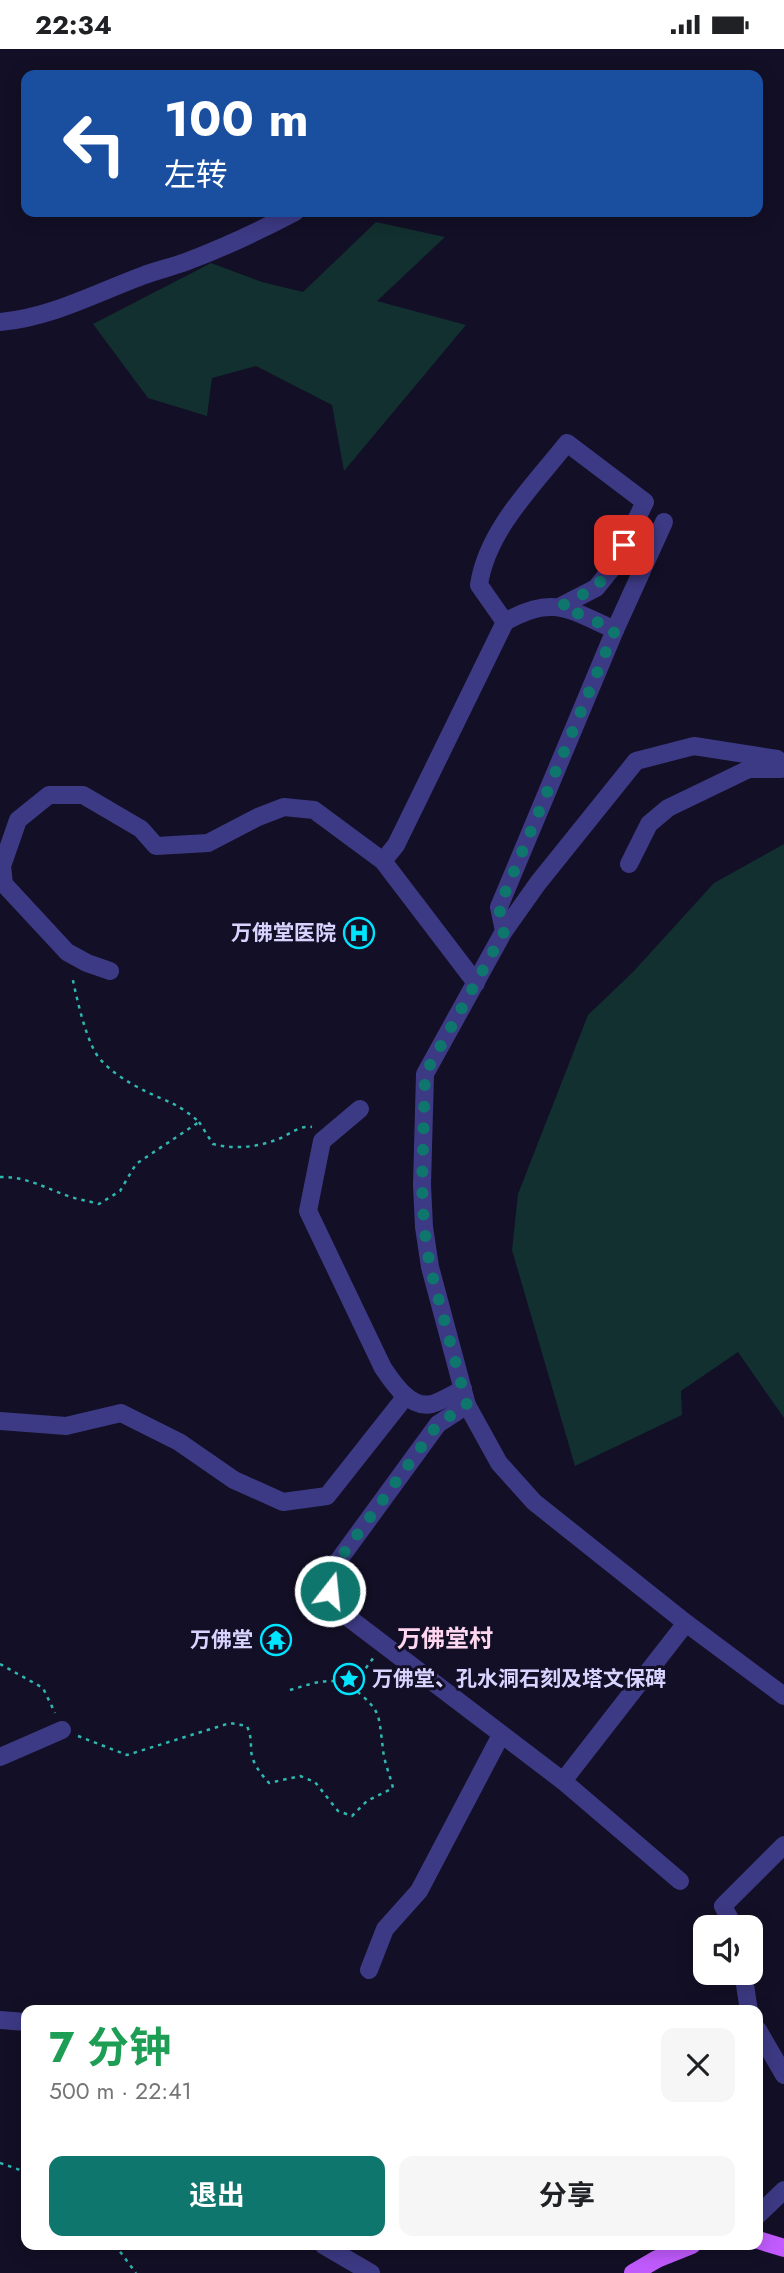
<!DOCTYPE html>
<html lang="zh">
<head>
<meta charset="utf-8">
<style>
	:root { --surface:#fff; --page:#f6f6f6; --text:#202124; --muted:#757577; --accent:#0f766e }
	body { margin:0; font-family:Jost,"Noto Sans SC",sans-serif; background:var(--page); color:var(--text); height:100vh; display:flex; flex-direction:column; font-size:26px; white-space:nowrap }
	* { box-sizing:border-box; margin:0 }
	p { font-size:23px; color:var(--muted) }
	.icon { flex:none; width:38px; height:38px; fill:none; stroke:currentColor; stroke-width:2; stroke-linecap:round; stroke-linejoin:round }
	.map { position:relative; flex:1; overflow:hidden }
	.details { position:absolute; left:21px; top:1956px; width:742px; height:245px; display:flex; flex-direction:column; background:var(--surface); border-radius:14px; box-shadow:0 4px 18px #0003 }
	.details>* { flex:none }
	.hud { position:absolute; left:21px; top:21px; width:742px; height:147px; border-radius:14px; box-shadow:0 4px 18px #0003; background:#1a4fa0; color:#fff; overflow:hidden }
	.tools { position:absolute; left:693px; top:1866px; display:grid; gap:14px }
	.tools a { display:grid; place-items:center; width:70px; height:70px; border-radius:14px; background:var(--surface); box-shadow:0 4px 18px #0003; font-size:35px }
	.pin { position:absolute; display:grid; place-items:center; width:60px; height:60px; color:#fff; margin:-30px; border-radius:14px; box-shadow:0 4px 10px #0006 }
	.me { position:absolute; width:77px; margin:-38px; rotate:16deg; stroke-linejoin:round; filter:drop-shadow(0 0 5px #0008) }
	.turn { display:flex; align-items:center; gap:24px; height:147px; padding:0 28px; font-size:32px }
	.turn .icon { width:91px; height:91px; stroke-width:2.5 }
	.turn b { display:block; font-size:49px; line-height:60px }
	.round { display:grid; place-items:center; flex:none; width:74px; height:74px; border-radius:14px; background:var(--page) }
	.summary { display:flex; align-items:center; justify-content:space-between; height:119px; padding:0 28px }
	h1 { font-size:42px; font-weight:700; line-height:52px; color:#1e9e55 }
	.cta { display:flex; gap:14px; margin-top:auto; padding:14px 28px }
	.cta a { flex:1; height:80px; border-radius:14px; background:var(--accent); color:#fff; font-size:28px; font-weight:700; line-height:80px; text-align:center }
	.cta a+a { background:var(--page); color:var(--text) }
	.status { display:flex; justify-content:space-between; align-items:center; height:49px; padding:0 35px; background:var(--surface); direction:ltr }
	.status svg { height:19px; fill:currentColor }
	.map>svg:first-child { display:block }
</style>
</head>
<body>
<div class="status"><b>22:34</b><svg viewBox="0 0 49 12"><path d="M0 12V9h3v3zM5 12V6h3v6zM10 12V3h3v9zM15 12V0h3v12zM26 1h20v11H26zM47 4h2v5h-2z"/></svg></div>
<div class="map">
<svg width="784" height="2224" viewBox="0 0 784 2224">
	<rect width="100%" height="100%" fill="#130f26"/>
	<!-- green -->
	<g fill="#12302f">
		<path d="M376,173L445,188L377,252L466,276L344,422L332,356L256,317L212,329L207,367L148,349L93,275L211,214L262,233L303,243Z"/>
		<path d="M784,795V1369L738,1303L681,1342L682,1366L575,1417L512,1201L518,1145L588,966L633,923L714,834Z"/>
	</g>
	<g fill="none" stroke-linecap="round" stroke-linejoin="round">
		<!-- path -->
		<g stroke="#2fb8b0" stroke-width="2.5" stroke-dasharray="3.5 5" stroke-linecap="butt">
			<path d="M199,1073L213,1095C236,1101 259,1098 281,1089C291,1084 301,1076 312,1078"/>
			<path d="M0,1128C26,1127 47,1140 71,1148C80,1151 89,1152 99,1155L120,1142L136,1115L199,1073C179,1055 170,1054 147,1043C129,1034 102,1019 93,999C83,978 77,950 72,927"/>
			<path d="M0,1615L43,1639L55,1664"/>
			<path d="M290,1641C311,1635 332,1626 352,1638"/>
			<path d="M78,1687L127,1706L230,1674L247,1677C251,1687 251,1692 251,1701C252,1714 260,1724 269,1734L300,1727L315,1733L338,1762L352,1767L367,1752L393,1739C390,1726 384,1713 383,1700C378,1663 382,1663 352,1638L374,1608"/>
			<path d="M0,2114L26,2123"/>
			<path d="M115,2196L136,2224"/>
		</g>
		<!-- minor -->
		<g stroke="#3d3a85" stroke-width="18">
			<path d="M0,273C50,269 96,244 142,227C157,221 173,218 188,212C225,198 261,181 295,163"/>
			<path d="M505,573L479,536C487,481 534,436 567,394L645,453L613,518L596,539L561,557"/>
			<path d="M615,581L664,473"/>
			<path d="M383,812L396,796L505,573C553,545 570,561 615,581L499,858L504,882L425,1025L422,1136L424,1178L430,1218L467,1356L499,1414L534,1453L686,1574L784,1647"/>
			<path d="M629,815L649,775L668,759L749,720H781"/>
			<path d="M504,882L538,834L636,712L694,697L777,710L784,715"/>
			<path d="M110,922L87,914L67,903L4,835L2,817L18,771L49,746H83L141,780L156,797L208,794L258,768L284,758L314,761L383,812L476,934"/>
			<path d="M360,1060L322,1092L308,1162L383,1319C393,1334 410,1360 432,1355C442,1352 453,1345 463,1340"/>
			<path d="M467,1356L438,1375L333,1519L330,1530V1542L333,1554L345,1566L563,1732L680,1832"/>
			<path d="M0,1372L66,1377L121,1364L179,1393L234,1431L283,1453L327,1447L406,1347"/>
			<path d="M0,1708L62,1681"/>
			<path d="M563,1732L686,1574"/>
			<path d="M734,1878L723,1857L784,1796"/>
			<path d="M369,1921L385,1880L419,1842L501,1686"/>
			<path d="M743,1923L749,1962"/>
			<path d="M0,1971L26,1973"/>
			<path d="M758,1981L784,2026"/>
			<path d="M758,2166L784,2141"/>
			<path d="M323,2196L371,2224"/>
		</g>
		<!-- major -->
		<g stroke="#c25bff" stroke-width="18">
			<path d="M758,2191L784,2199"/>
			<path d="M633,2224L657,2210L692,2196"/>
		</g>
	</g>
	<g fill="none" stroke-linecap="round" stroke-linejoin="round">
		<!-- route -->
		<path stroke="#0f766e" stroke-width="12" stroke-dasharray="0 21.6" d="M330,1542V1530L333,1519L438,1375L467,1356L430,1218L424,1178L422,1136L425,1025L504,883L499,858L615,581L561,557C598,538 605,534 624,496"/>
	</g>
	<!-- icons -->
	<defs>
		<g id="hospital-ring" transform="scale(1.575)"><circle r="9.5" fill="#130f26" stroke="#00e5ff" stroke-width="1.5"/><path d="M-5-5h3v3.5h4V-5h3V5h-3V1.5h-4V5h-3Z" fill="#00e5ff"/></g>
		<g id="temple-ring" transform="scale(1.575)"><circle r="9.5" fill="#130f26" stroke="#00e5ff" stroke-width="1.5"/><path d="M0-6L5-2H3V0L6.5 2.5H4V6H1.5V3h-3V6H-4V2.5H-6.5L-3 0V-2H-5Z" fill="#00e5ff"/></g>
		<g id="sight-ring" transform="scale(1.575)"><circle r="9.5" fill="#130f26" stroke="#00e5ff" stroke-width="1.5"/><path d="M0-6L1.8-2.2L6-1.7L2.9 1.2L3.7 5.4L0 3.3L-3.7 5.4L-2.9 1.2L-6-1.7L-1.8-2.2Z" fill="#00e5ff"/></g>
	</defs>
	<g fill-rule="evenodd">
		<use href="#hospital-ring" x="359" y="884"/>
		<use href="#temple-ring" x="276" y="1591"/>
		<use href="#sight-ring" x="349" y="1630"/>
	</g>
	<g text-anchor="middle" stroke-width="6" stroke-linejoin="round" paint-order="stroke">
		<!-- poi labels -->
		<g font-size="21" font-weight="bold" fill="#d9d4ff" stroke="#130f26" text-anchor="end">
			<text x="336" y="891">万佛堂医院</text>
			<text x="253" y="1598">万佛堂</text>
			<text x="372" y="1637" text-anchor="start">万佛堂、孔水洞石刻及塔文保碑</text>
		</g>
		<!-- quarter labels -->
		<g font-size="24" font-weight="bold" fill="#ffd6f0" stroke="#130f26">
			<text x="445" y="1598">万佛堂村</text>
		</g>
	</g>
</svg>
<div class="tools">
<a><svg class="icon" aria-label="sound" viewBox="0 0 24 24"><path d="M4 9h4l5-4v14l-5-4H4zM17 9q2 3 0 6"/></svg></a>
</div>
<div class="pin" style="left:624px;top:496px;background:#d93025"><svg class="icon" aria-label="arrive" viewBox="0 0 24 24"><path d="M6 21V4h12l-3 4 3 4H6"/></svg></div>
<svg class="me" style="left:330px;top:1542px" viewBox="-20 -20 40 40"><circle r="17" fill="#0f766e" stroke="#fff" stroke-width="3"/><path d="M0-11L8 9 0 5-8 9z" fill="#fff"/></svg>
<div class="hud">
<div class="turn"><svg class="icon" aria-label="left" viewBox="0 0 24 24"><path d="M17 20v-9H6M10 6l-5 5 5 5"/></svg><div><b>100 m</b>左转</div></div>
</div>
<section class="details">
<div class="summary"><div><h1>7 分钟</h1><p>500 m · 22:41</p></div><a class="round"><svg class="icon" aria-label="close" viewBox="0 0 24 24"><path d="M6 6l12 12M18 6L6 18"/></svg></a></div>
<div class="cta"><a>退出</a><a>分享</a></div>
</section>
</div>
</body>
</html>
